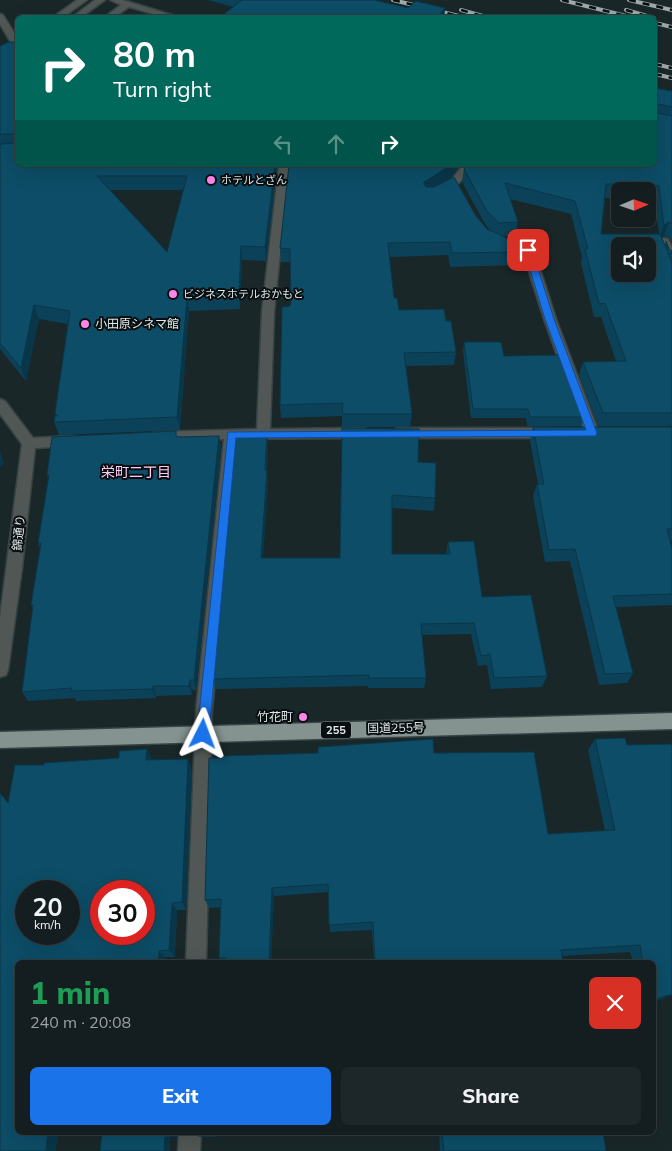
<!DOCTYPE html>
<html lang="en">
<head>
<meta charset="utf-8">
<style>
	:root { --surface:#141d1f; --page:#1d2628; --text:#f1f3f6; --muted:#9da2a4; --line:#333b3d; --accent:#1a73e8 }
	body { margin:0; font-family:Mulish,"Noto Sans JP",sans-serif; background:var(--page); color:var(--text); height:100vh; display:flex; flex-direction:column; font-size:19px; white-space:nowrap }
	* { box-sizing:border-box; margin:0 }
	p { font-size:16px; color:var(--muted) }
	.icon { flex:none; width:28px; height:28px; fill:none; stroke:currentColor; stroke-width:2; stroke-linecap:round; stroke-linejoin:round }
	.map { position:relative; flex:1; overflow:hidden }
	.side { position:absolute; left:15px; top:960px; width:641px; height:175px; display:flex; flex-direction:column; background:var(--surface); border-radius:8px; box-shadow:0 5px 20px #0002,0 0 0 1px var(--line) }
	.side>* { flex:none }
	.hud { position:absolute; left:15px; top:15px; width:642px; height:152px; border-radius:8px; box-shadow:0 5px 20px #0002,0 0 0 1px var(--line); background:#00695c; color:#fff; overflow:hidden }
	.needle { width:32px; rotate:88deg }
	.fabs { position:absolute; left:611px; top:182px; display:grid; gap:10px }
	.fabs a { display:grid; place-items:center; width:45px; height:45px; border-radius:8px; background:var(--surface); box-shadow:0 5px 20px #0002,0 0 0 1px var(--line); font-size:25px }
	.speed { position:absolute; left:15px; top:880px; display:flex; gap:10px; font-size:25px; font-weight:700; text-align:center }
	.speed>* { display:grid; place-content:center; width:65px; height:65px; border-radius:50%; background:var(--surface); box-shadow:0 5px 20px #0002,0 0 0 1px var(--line); line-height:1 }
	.speed small { font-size:12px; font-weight:400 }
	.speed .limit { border:8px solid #d22; background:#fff; color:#111 }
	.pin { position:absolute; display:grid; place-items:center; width:42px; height:42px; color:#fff; margin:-21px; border-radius:10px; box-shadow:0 2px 8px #0006 }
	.me { position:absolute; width:55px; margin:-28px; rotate:3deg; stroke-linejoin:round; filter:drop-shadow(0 0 4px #0008) }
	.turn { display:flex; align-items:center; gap:18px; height:105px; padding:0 15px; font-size:22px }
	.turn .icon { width:65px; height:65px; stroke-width:2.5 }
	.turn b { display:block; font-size:35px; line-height:42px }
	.lanes { display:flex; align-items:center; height:48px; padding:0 15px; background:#0003; justify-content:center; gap:25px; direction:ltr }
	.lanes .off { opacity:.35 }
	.round { display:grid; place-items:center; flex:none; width:52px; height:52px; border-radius:8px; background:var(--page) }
	.overview { display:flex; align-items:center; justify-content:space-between; height:85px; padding:0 15px }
	h1 { font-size:30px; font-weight:800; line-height:38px; color:#1e9e55 }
	.button { display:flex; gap:10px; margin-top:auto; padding:10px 15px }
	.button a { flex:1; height:58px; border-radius:8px; background:var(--accent); color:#fff; font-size:20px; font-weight:800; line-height:58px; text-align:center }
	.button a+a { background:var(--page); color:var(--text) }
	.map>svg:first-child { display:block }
</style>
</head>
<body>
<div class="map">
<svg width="672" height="1151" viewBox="0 0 672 1151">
	<rect width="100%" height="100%" fill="#1a2729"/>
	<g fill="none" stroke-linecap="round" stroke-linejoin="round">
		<!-- service casing -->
		<g stroke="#364244" stroke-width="3">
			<g id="service">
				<path d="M77,0H87L62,18H52Z"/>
				<path d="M95,0H105L80,18H71Z"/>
				<path d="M110,0H123L182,18H167L129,7L113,18H103L121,5Z"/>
				<path d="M664,238L668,239L672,247V266L666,262L658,241Z"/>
			</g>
		</g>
		<!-- minor casing -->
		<g stroke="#364244" stroke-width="3">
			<g id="minor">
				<path d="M279,165H289L274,312L270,429L363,428L368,430L370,433L368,436L363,438L237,439L212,711L206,962H186L196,711L224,439L158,442L153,441L151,437L153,433L158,432L257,429L262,312Z"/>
				<path d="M463,165H473C465,176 452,197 436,193L435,191L436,189L451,180Z"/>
				<path d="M528,247L534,250L556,319L599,433L597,436H587L585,433L544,319L522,250Z"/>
				<path d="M0,399L5,401L33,438L73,436L78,437L80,441L78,445L73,446L35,448L22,568L8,670L6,675L0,677V617L22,444L0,414Z"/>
				<path d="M398,428H550L555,430L557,433L555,436L550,438H398L393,436L391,433L393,430Z"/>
				<path d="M179,1132H201L200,1151H178Z"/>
			</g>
		</g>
		<!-- tertiary casing -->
		<g stroke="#364244" stroke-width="3">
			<path id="tertiary" d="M0,14L3,15L18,39V49L14,48L0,24Z"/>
		</g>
		<!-- trunk casing -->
		<g stroke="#364244" stroke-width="3">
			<path id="trunk" d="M672,713V729L0,748V732Z"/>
		</g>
		<!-- service -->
		<use href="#service" fill="#515755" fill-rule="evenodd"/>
		<!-- minor -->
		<use href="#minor" fill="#515755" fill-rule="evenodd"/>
		<!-- tertiary -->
		<use href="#tertiary" fill="#515755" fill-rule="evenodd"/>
		<!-- trunk -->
		<use href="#trunk" fill="#849390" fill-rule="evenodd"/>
		<!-- rail casing -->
		<g stroke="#9fa9aa" stroke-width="4">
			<g id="rail">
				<path d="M393,0L467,18"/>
				<path d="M562,0L634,18"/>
				<path d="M629,0L672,10"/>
				<path d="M461,10L490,18"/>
				<path d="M626,10L654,18"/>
				<path d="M655,23L672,27"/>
				<path d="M655,64L672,68"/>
				<path d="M655,74L672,78"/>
			</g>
		</g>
		<!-- rail -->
		<use href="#rail" stroke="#090f10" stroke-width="2.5" stroke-dasharray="7" stroke-linecap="butt"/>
	</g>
	<!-- wall -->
	<g fill="#0b4259" fill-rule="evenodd">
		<path d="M208,0H374L408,8H445L444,18H219L233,7Z"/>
		<path d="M0,46L277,165L266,261L242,260L240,309L189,311L180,430L59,435L54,422L56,416L55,413L68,324L39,319L26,381L0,349ZM110,190H184L167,252Z"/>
		<path d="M655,88L672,91V243L670,238L664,236L661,237L665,245L666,241L669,249L672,251V426H598L579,375L583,362L616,361L601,317H594L581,263L582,257L571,214L510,199L518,222L515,236H503L518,252L516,265L450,267L448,255L389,257L394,298L399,310L446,321L456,352L454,365L406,366L412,414L410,427H342V416L281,418L280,405L290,306L291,302V262H281L280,248L289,165H461L450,179L445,182L487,229L491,231L485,224L462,182L464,169ZM620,191H648V200H655L659,234H601L605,198H620Z"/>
		<path d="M464,342L504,356L562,365L585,417L581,426H527L526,418H471L463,352Z"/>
		<path d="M533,427H672V541H670L672,549V605L616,607L633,673L627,683L599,685L570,561L545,562L533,496L537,484H538L530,440Z"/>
		<path d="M267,434L268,447L267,471L268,483L263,558H340L418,462L435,498L434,511L392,508V554H446L448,542L482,597L547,676L542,687L491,689L487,665L478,666L471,634L422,635L426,678L424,688H368V686L216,689L213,679Z"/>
		<path d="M177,436L221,448L196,690H192V695L156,696V698L76,701L75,698L28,701L22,692L33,608L31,605L40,548L38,543L48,478L47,475Z"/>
		<path d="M595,739L627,745L672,744V995L654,1002V962H633L630,952L562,956L563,962H374L372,930L330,932L328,892L274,896L271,962H222L219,958L221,907L209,908L205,900L434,753L548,834L605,831L588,750Z"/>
		<path d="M147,749L152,760L192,770L186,910H177L175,957H165L164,962H18L8,802L44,765L119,758Z"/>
		<path d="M197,1132H323L203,1137L198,1136Z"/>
		<path d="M439,1132H603L606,1151H440Z"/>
	</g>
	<!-- shaded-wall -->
	<g fill="#093648">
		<path d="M445,8L444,18H437Z"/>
		<path d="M275,165H277L266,261L265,247Z"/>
		<path d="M451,165H461L450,179L423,195L422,198L424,182Z"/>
		<path d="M669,222L664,236L659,238L664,225Z"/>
		<path d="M241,246L242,260L240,309L239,296Z"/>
		<path d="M187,297L189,311L180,430L177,417Z"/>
		<path d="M34,305L39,319L26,381L21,368Z"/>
		<path d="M267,434L268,447L267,471L268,483L262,570L261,558Z"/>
		<path d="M219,436L221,448L196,690L194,680Z"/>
		<path d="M0,450L4,463L0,467Z"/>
		<path d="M190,680L192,690V695L189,686Z"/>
		<path d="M153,686L156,696V698L152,689Z"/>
		<path d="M147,749L152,761L146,760Z"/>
		<path d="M188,759L192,770L186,910L182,902Z"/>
		<path d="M272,888L274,896L271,962H269Z"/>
		<path d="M172,903L177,910L175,957L169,950Z"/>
		<path d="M159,951L165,957L164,962H158Z"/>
		<path d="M672,994V995L654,1002V1000Z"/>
		<path d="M48,1132H58L56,1151H46Z"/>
		<path d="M172,1132H177V1138L171,1137Z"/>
		<path d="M165,1137L170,1138V1151H164Z"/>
	</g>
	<!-- building -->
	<g fill="#0d4d67" stroke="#093648" fill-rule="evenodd">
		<path d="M242,0H374L408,8L416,1L445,8L437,18H219Z"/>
		<path d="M8,42H18V165H275L265,247L241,246L239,296L187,297L177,417L54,422L55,416H58L55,413L70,311L34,305L21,368L0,343V144L15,143L16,135L14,134H0V46ZM97,176H187L167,252Z"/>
		<path d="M655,88L672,91V107L659,104L657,106L658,113L672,116V224L669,222L664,225L659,186L606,184L601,234H660L668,252L666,241L669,249L672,251V253H668L672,263V413H603L583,362L626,361L605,303L599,304L585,249H588L575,201L505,183L518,222L499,223L487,211L464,169L467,165H655ZM620,246H648V274H620Z"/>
		<path d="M289,165H451L424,182V184L426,187H434L454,177L476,216L487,229L505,237L518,252L452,253L450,242L388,243L394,298H397L399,310L444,309L446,321H451L456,352L404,353L412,414H342L343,403L280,405L282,307L290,306L291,302L290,249L280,248Z"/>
		<path d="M464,342H501L504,356L559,355L562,365H565L585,417H530L528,409H473Z"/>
		<path d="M533,427H672V529H667L672,549V594L613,596L633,673L605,674L575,549L549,550L537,484H544Z"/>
		<path d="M342,428L419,429L418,462L436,463L435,498L392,495V554H450L448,542L474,541L482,597L531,595L547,676L494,678L490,654L481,656L474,623L421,624L426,678H369V675L213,679L236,435L267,434L265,470H267L261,558H340Z"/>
		<path d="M176,431V436L179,437L219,436L194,680H190L189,686H153L152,689L71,691L72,688L22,692L33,605H31L41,543H38L49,475H47L52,437Z"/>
		<path d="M625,738L627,745L672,744V994L654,1000V962H643L640,945L561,950L563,962H375L373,922L329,925L328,884L272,888L269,962H225L226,958H219L221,899L205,900L209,758H223V756L318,753V747L433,739L434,753L534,752L548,834L615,830L595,739Z"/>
		<path d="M147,749L146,760L188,759L182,902L172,903L169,950L159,951L158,962H18V1132H48L46,1151H0V793L8,803L15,765H44V763L119,758V751ZM26,891H69V934H26ZM101,891H144V934H101Z"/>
		<path d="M102,1132H172L171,1137H165L164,1151H100Z"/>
		<path d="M197,1132H306L198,1136Z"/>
		<path d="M442,1132H603L606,1151H444Z"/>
	</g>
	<!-- route -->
	<path fill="#1a73e8" stroke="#114b97" d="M528,247L532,250L554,319L597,433L596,436L236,438L209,734L208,738L203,740L198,738L197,734L228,432L586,430L545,319L524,250Z"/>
	<!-- markers -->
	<g fill="#fb87e6" stroke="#090f10" stroke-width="2">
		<circle cx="211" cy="180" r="5"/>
		<circle cx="173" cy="294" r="5"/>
		<circle cx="85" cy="324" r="5"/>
		<circle cx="303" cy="717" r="5"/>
	</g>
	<g text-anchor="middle" stroke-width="4" stroke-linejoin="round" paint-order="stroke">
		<!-- far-poi labels -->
		<g font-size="11" fill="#e0e8e9" stroke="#090f10" text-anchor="start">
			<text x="221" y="184">ホテルとざん</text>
			<text x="183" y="298">ビジネスホテルおかもと</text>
		</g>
		<!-- shield labels -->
		<rect fill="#090f10" stroke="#a0a7a8" stroke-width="1" x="321" y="721.5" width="30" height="17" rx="4"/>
		<g font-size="11" font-weight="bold" fill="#e0e8e9">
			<text x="336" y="734">255</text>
		</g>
		<!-- poi labels -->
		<g font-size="12" fill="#e0e8e9" stroke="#090f10" text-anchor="start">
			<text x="95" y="328">小田原シネマ館</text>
			<text x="293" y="721" text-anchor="end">竹花町</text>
		</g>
		<!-- street labels -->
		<g font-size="12" fill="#e0e8e9" stroke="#090f10">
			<text transform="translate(19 533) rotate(-84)" y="4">錦通り</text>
			<text transform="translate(396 728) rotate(-1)" y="4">国道255号</text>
		</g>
		<!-- neighbourhood labels -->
		<g font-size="14" fill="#fec9f2" stroke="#090f10">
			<text x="136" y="477">栄町二丁目</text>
		</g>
	</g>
</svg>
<div class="fabs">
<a><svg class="needle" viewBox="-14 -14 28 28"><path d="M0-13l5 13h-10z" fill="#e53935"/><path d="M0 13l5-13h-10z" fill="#9da2a4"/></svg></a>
<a><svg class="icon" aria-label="sound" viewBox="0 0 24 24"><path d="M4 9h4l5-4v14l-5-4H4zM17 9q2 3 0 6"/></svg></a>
</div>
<div class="speed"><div>20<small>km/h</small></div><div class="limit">30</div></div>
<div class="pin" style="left:528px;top:250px;background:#d93025"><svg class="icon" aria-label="arrive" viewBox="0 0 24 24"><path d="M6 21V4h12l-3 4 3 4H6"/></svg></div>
<svg class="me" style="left:203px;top:734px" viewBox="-20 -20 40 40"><path d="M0-17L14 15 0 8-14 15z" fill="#1a73e8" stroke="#fff" stroke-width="4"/></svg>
<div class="hud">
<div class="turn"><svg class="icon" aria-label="right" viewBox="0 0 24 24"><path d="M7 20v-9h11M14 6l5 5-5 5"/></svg><div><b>80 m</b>Turn right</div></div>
<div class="lanes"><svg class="icon off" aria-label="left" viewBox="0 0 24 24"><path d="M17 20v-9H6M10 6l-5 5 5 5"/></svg><svg class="icon off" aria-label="ahead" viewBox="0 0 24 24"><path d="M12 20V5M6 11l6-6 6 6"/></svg><svg class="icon" aria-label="right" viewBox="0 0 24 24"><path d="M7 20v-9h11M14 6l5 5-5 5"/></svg></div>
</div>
<section class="side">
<div class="overview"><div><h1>1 min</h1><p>240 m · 20:08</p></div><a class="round" style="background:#d93025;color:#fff"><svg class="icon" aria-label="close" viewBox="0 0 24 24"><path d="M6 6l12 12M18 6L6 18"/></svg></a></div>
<div class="button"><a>Exit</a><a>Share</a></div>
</section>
</div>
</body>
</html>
